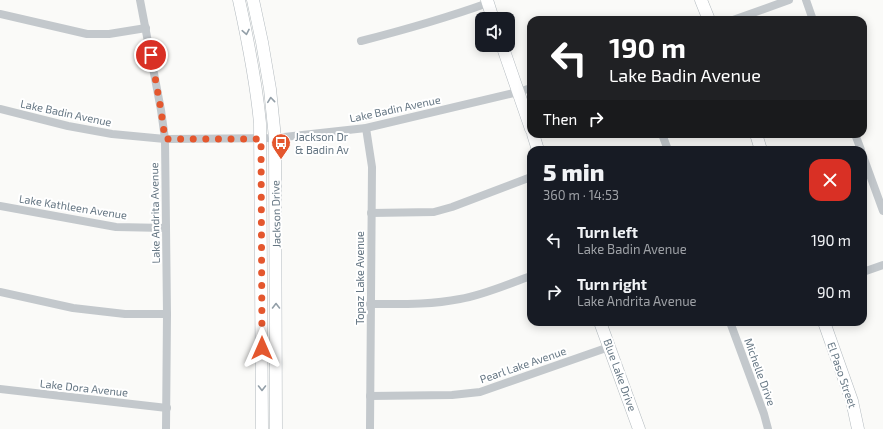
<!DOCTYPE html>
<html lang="en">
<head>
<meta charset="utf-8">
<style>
	:root { --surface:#171b24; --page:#242831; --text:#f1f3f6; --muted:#9ea1a6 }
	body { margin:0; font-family:"Exo 2",sans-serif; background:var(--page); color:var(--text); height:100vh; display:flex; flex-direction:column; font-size:15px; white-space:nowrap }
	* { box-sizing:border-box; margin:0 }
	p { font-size:13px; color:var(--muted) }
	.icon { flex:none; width:22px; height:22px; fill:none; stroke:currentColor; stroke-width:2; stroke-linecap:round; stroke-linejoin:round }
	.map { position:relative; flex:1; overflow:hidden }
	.drawer { position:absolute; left:527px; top:146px; width:340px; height:180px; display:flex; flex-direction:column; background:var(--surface); border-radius:12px; box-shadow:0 2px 10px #0003 }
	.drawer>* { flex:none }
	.guide { position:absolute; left:527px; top:16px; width:340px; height:122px; border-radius:12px; box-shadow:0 2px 10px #0003; background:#202124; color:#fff; overflow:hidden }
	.tools { position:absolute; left:475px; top:12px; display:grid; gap:8px }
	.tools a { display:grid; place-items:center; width:40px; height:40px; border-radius:8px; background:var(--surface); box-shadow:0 2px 10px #0003; font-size:20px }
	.pin { position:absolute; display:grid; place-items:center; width:34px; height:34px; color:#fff; margin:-17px; border:2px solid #fff; border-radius:50%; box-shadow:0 1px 4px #0007 }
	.me { position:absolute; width:44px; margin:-22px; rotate:0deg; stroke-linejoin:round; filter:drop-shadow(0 0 3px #0008) }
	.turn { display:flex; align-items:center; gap:14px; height:84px; padding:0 16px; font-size:18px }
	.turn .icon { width:52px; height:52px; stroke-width:2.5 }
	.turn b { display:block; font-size:28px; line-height:34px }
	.then { display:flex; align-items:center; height:38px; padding:0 16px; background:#0003; gap:8px; font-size:15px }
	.round { display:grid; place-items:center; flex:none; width:42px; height:42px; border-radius:12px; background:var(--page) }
	.head { display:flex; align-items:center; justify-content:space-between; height:68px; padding:0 16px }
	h1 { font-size:24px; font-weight:800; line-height:30px }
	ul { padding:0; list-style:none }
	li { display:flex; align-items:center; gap:12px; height:52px; padding:0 16px }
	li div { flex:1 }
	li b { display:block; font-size:15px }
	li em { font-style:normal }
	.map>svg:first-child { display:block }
</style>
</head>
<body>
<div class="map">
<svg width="883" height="429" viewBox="0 0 883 429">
	<rect width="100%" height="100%" fill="#fafaf8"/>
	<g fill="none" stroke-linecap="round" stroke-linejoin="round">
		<!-- secondary casing -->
		<g stroke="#b3babf" stroke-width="13">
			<g id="secondary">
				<path d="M239,0C248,41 256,81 260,123L262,429"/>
				<path d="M253,0L262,42L270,89L275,138L276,429"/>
				<path d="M487,0L493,19"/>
				<path d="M701,0L709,20"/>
				<path d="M502,45L531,129"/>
				<path d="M533,134L538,150"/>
				<path d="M756,134L761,150"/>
				<path d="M600,322L639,429"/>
				<path d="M824,322L852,401L858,429"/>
			</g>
		</g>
		<!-- street -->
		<g stroke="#c3c8cc" stroke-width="8">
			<path d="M140,0L161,110L165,139L167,314L166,429"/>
			<path d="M806,0L813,20"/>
			<path d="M0,14L87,34H109L146,28"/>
			<path d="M733,20L789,0"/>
			<path d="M361,41C404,30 446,18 488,3"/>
			<path d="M0,109L68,126L112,134L165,139L275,138L366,128L518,92L531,88"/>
			<path d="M366,128L372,167L370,429"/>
			<path d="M662,134L668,150"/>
			<path d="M855,134L861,150"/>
			<path d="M863,156L883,211"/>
			<path d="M0,206L116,227L166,228"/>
			<path d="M371,213L434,212L452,207L531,177"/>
			<path d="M863,272L883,265"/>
			<path d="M0,292L73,308L125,314H167"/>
			<path d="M370,304C401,304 430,305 460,299C484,295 508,284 531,276"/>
			<path d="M730,322L764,414L768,429"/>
			<path d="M0,389L167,408"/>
			<path d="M370,396L452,395L480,392L609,347"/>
		</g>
		<!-- secondary -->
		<use href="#secondary" stroke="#fff" stroke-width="12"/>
	</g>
	<!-- one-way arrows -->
	<defs><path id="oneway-chevron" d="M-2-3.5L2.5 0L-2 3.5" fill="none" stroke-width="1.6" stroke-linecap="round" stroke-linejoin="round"/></defs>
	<g stroke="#939fa8">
		<use href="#oneway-chevron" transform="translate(246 32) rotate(79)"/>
		<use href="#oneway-chevron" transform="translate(271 100) rotate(-96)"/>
		<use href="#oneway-chevron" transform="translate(276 306) rotate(-90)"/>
		<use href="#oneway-chevron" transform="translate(262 388) rotate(90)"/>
	</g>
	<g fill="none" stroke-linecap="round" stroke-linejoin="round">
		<!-- route -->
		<path stroke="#e4572e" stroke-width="7" stroke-dasharray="0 12.6" d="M151,55L161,110L165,139H261L262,348"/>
	</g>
	<!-- icons -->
	<defs>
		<g id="bus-pin" transform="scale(1)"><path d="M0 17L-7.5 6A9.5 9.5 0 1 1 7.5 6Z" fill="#e4572e" stroke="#fff"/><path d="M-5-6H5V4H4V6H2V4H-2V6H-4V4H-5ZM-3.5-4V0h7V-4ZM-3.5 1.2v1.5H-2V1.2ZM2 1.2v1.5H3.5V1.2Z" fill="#fff"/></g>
	</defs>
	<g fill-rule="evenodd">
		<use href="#bus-pin" x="281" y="143"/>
	</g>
	<g text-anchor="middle" stroke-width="4" stroke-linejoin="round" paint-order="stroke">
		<!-- street labels -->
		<g font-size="11" fill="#657683" stroke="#fff">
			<text transform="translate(395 109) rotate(-12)" y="4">Lake Badin Avenue</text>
			<text transform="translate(66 113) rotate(12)" y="4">Lake Badin Avenue</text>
			<text transform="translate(73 207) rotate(9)" y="4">Lake Kathleen Avenue</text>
			<text transform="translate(155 213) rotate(-91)" y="4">Lake Andrita Avenue</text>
			<text transform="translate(276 214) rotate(-91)" y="4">Jackson Drive</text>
			<text transform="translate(360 278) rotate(-90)" y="4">Topaz Lake Avenue</text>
			<text transform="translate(523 365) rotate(-19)" y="4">Pearl Lake Avenue</text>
			<text transform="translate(760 372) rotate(70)" y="4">Michelle Drive</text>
			<text transform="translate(620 375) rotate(70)" y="4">Blue Lake Drive</text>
			<text transform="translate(842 375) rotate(71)" y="4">El Paso Street</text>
			<text transform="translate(84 388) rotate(6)" y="4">Lake Dora Avenue</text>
		</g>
		<!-- poi labels -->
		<g font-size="11" fill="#657683" stroke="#fff" text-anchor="start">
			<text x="295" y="141">Jackson Dr<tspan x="295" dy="13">&amp; Badin Av</tspan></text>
		</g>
	</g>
</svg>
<div class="tools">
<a><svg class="icon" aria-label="sound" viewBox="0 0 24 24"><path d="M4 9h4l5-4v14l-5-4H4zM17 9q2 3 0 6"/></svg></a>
</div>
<div class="pin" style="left:151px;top:55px;background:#d93025"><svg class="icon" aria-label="arrive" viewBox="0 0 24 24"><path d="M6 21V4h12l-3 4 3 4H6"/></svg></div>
<svg class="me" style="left:262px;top:348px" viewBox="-20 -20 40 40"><path d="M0-17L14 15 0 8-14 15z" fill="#e4572e" stroke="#fff" stroke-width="4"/></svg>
<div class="guide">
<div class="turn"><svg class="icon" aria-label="left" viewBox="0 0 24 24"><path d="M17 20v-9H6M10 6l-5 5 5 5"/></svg><div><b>190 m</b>Lake Badin Avenue</div></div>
<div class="then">Then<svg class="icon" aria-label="right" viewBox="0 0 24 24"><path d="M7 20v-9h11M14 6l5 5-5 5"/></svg></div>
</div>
<section class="drawer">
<div class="head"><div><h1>5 min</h1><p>360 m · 14:53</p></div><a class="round" style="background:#d93025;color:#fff"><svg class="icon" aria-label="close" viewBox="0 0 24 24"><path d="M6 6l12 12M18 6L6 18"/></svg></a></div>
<ul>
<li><svg class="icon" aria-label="left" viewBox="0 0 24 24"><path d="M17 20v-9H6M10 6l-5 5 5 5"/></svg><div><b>Turn left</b><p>Lake Badin Avenue</p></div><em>190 m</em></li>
<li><svg class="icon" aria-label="right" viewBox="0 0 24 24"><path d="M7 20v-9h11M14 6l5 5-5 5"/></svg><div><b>Turn right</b><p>Lake Andrita Avenue</p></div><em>90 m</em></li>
</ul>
</section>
</div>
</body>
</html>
